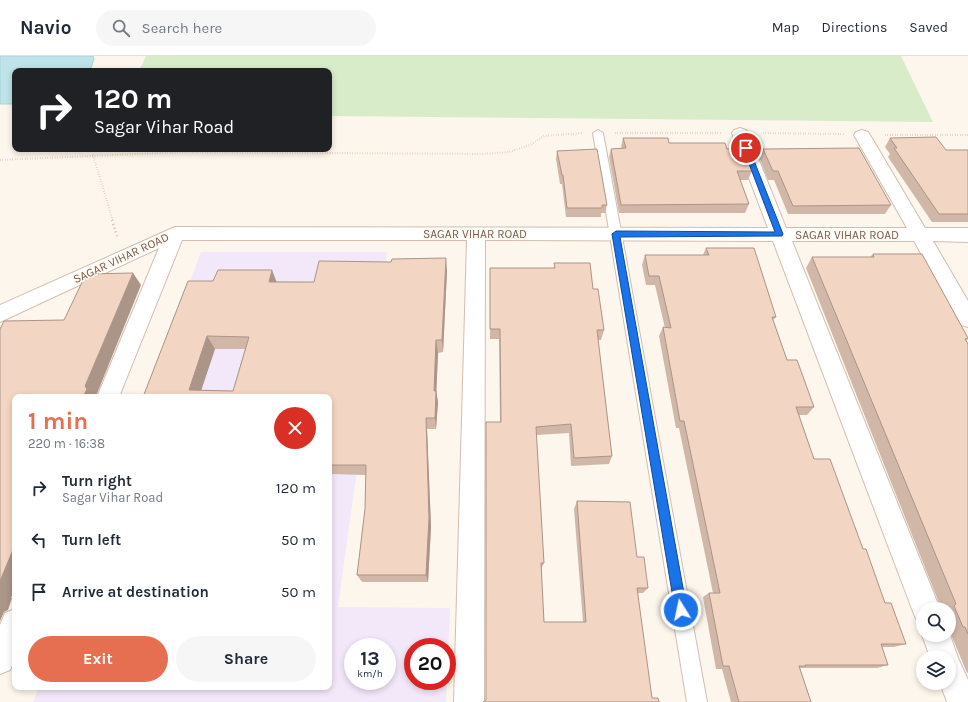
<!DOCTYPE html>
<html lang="en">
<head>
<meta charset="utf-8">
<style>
	:root { --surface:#fff; --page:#f6f6f7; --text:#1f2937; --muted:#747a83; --line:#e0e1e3; --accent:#e76f51 }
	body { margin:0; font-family:Karla,sans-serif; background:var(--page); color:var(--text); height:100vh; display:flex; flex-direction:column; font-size:15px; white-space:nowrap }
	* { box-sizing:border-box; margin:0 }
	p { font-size:13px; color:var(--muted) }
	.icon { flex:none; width:22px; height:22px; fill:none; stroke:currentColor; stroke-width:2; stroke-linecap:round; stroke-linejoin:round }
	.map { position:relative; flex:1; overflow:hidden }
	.sheet { position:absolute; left:12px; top:338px; width:320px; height:296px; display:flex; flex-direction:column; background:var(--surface); border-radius:8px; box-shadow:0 2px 6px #0003 }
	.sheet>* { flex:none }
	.banner { position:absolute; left:12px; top:12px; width:320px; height:84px; border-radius:8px; box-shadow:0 2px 6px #0003; background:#202124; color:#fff; overflow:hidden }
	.tools { position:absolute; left:916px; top:546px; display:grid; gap:8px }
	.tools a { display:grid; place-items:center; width:40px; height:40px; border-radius:50%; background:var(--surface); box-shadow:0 2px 6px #0003; font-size:20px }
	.speed { position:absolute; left:344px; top:582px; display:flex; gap:8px; font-size:20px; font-weight:700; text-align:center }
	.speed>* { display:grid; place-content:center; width:52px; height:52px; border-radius:50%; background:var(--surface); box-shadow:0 2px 6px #0003; line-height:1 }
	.speed small { font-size:10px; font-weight:400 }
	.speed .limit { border:6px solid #d22; background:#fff; color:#111 }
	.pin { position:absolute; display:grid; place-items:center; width:34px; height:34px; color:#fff; margin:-17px; border:2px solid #fff; border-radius:50%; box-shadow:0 1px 4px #0007 }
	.me { position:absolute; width:44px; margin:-22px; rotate:350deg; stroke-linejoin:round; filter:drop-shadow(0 0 3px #0008) }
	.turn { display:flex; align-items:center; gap:14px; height:84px; padding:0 16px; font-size:18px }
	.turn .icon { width:52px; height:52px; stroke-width:2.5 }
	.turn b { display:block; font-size:28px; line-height:34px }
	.round { display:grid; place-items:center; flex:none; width:42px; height:42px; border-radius:21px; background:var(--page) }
	.summary { display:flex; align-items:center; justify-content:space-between; height:68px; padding:0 16px }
	h1 { font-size:24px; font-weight:700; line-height:30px; color:var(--accent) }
	.primary-button { display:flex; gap:8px; margin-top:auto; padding:8px 16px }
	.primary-button a { flex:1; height:46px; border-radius:24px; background:var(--accent); color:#fff; font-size:16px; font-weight:700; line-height:46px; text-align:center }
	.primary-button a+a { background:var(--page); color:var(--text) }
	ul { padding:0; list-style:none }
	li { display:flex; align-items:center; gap:12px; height:52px; padding:0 16px }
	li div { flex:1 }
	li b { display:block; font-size:15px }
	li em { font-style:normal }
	header { display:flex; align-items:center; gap:24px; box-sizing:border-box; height:56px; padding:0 20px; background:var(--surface); border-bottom:1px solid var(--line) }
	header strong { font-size:19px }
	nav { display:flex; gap:22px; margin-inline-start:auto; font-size:14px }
	.search { width:280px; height:36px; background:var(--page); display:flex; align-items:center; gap:10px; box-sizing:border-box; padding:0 14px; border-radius:22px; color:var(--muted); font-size:15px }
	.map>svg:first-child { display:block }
</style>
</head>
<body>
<header>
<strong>Navio</strong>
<div class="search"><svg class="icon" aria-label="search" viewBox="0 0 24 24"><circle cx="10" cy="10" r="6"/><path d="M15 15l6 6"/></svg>Search here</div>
<nav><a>Map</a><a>Directions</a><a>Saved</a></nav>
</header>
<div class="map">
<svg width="968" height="646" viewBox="0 0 968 646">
	<rect width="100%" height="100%" fill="#fdf6ec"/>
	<!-- education -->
	<path fill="#f3e8fa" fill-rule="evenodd" d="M201,196H387L338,551L450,552L447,622V591H413V625H447L446,646H33L39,631H329V341H147ZM353,591H387V625H353Z"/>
	<!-- green -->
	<path fill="#d8ecc9" d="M146,0H901L933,66L329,60V15H139Z"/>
	<!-- water -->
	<path fill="#bfe3e8" stroke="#a5d3da" d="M0,0H93L94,3L90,15H15V48H0Z"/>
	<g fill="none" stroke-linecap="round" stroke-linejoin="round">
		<!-- service casing -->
		<g stroke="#d1beb0" stroke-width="2">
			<path id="service" d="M598,74L603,77L707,646H687L593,77Z"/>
		</g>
		<!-- minor casing -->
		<g stroke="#d1beb0" stroke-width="2">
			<g id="minor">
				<path d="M740,72L746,74L748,77L786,172H907L854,79L856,76L862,74L868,76L870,79L925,172H968V186L933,185L968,245V271L961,269L914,185H792L940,553H923V566L916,563L912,553L773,185L485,184L484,646H454L467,184H182L119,341H97L159,192L0,266V249L175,171L768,172L732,77L734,74Z"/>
				<path d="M15,553V603L10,614L0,618V569L5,557Z"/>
				<path d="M923,576V579H949V576L958,602L968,624V646H947L940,627H949V601H930L922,579Z"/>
			</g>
		</g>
		<!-- path-far1 -->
		<g stroke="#d9b8a5" stroke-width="2" stroke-dasharray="0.5 2" stroke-linecap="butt">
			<path d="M615,77H722"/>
			<path d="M763,77L844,78"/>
			<path d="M885,79H968"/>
			<path d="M93,99L113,165"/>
			<path d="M0,104L182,96L482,98L509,96L530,89L544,80L582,77"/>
		</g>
		<!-- path -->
		<path stroke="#d9b8a5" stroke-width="2.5" stroke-dasharray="1 3" stroke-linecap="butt" d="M112,164L118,183"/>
		<!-- service -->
		<use href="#service" fill="#fff" fill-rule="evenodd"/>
		<!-- minor -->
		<use href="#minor" fill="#fff" fill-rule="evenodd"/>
	</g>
	<!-- wall -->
	<g fill="#d1b7a8" fill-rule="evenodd">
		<path d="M623,82L727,93L752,115L748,124H740L749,148L745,157H619L609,101L611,93L622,92L621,91Z"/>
		<path d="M890,82L946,94H968V166H932L888,101L890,98L885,91Z"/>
		<path d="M763,93L891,149L885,158H788L774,124H768L759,101Z"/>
		<path d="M557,95L607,149L605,157H601V161H566L562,128H560L556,103Z"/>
		<path d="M706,192L776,261L773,264L787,304L814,351L807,359H799L814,403L863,493L885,547L906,588L894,591H882L888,609L877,612H800L811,646H731L722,613H716L703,541L709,537H713L679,372H676L659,280L663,271L665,272L655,229H646L642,209L645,199H703Z"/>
		<path d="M873,198L968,283L966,285L968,288V617H967L950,576L949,575V553H941V552L806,212L812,201H870Z"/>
		<path d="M554,207L593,233L604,274L601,284H598L612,400L609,408L571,410L569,377L536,379L544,507L541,513L544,566H583L574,453L577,445L637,501L648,532L643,537H638L486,644L500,366L499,283H490V212H554Z"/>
		<path d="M447,215L443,296L438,297L436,335L438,346L436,373H427L431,471L428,526H362L357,519L365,453L366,419L329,418V341H143L188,225L314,226ZM215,293H245L233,335L201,334Z"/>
	</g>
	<!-- shaded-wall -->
	<g fill="#aa9588">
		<path d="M446,202L447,215L443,296L442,284Z"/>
		<path d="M272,214L277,227L269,226Z"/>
		<path d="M133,217L141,229L96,340V341H83L85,330Z"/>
		<path d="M207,280L215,293L199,341L189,334Z"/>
		<path d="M436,284L438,297L436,346L434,335Z"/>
		<path d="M436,335L438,346L436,373L435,362Z"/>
		<path d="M426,362L427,373L431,471L428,526L426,519Z"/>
		<path d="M15,489V532L11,542H12L8,554L4,556L0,565V525Z"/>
	</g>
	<!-- building -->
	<g fill="#f3d5c3" stroke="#aa9588" fill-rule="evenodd">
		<path d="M936,81L946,94H968V158H939L894,92H897L890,82Z"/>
		<path d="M623,82H668L669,87H725L727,93H743L752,115H737L749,148L621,149L611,93L626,92Z"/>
		<path d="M859,92L891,149L793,150L778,115H773L763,93Z"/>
		<path d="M597,93L607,149H602V152H567L563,119H562L557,95Z"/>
		<path d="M706,192H754L776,261H772L787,304H797L814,351H796L814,403H830L863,493H866L885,547H891L906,588H881L888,609H805L806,610H799L811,646H739L729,610H723L709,537H720L684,365H680L663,271L671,272L659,220H649L645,199H709Z"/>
		<path d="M873,198H922L968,282L965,283L968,288V578L965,571H963L954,550L956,548L812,201H874Z"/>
		<path d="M446,202L442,284H436L434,335H436L435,362H426L429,462L426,519H357L365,453L366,409H329V341H143L188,225H213L218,214H272L269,226H314L319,205L391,206L392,203ZM207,280L249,281L233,335L189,334Z"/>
		<path d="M554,207H590L593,233H598L604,274H597L612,400L574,402L571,368L536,371L544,507H541L544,566H586L577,445L630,446L637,501H644L648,532H637L652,642H658L659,646H483L486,644V366H501L500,273H490V212H555Z"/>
		<path d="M133,217L85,330L87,333L83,341H15V489L0,525V273L4,265L64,264L86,218Z"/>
	</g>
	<!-- route -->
	<path fill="#1a73e8" stroke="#114b97" d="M746,89L749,92L783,178L782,180L620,181L687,554L685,558L681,560L677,558L675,554L612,178L616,175L775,176L743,92Z"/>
	<g text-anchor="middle" stroke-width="3" stroke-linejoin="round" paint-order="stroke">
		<!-- street labels -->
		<g font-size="12" fill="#7a5c4d" stroke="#fffaf3">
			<text x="475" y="182">SAGAR VIHAR ROAD</text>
			<text x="847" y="183">SAGAR VIHAR ROAD</text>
			<text transform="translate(121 202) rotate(-25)" y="4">SAGAR VIHAR ROAD</text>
		</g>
	</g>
</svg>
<div class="tools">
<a><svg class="icon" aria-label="search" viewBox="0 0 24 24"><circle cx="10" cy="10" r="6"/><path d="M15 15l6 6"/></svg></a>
<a><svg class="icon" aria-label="layers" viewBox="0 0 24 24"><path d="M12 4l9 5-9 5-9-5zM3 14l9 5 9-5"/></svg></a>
</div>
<div class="speed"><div>13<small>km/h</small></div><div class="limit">20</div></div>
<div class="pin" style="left:746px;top:92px;background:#d93025"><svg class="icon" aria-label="arrive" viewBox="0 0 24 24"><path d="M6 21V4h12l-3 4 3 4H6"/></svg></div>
<svg class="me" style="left:681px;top:554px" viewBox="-20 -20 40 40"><circle r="17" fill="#1a73e8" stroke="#fff" stroke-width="3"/><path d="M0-11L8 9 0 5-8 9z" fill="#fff"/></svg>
<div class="banner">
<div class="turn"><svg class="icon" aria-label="right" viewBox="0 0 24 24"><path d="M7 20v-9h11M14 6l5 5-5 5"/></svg><div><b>120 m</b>Sagar Vihar Road</div></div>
</div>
<section class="sheet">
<div class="summary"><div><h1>1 min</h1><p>220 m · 16:38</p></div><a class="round" style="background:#d93025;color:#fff"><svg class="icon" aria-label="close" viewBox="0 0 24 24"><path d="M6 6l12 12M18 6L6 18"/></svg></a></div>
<ul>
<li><svg class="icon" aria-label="right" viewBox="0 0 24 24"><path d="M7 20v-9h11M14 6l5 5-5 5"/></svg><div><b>Turn right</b><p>Sagar Vihar Road</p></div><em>120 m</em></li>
<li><svg class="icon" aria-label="left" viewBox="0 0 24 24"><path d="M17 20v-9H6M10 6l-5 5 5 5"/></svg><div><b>Turn left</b></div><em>50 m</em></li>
<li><svg class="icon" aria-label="arrive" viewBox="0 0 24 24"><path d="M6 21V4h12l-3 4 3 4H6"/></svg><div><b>Arrive at destination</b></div><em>50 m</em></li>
</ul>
<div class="primary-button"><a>Exit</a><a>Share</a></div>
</section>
</div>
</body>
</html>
